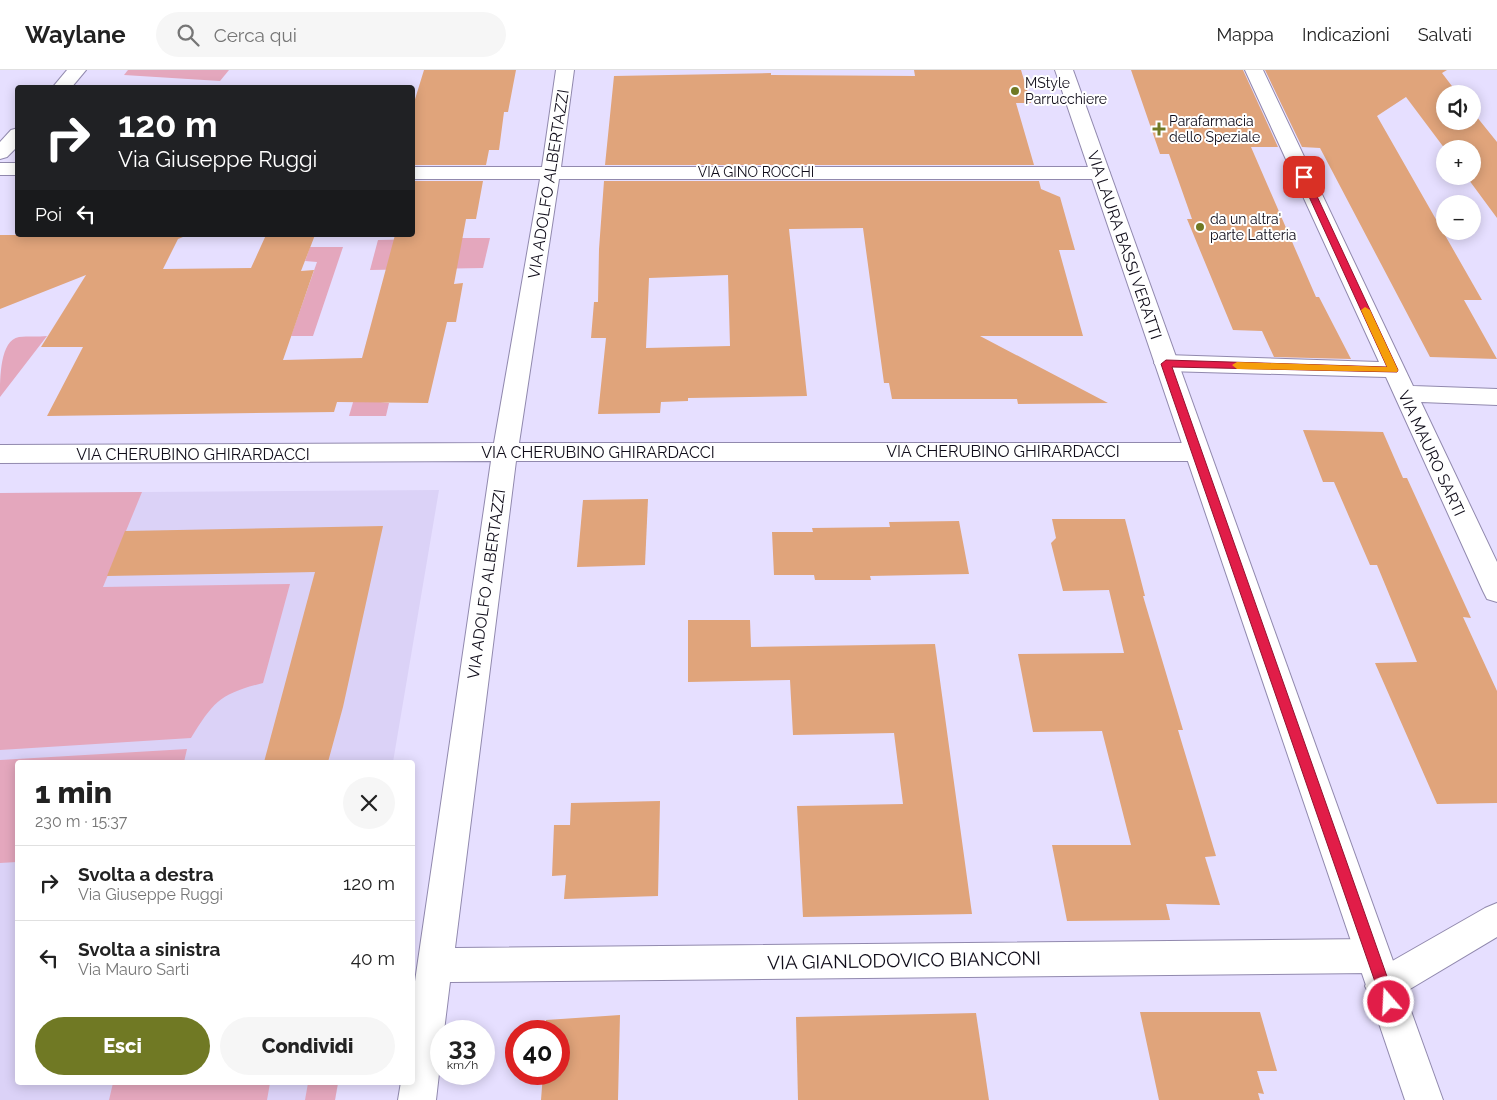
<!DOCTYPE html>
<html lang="it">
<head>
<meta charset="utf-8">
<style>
	:root { --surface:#fff; --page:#f6f6f6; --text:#222; --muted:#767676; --line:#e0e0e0; --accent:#707924 }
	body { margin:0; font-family:Raleway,sans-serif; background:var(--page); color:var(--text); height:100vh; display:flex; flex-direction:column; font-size:19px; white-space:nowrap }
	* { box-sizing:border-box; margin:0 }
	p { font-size:16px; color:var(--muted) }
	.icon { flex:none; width:28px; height:28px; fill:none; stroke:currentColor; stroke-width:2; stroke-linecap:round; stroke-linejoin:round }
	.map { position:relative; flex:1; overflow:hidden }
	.drawer { position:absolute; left:15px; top:690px; width:400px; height:325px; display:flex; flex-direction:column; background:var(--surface); border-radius:5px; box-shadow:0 2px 12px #0003 }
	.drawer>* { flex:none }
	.top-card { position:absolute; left:15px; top:15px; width:400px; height:152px; border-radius:5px; box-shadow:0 2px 12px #0003; background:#202124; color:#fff; overflow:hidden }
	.controls { position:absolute; left:1436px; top:15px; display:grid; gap:10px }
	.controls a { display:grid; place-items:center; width:45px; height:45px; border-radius:50%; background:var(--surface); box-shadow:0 2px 12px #0003; font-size:25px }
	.speed { position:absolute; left:430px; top:950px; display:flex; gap:10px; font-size:25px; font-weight:700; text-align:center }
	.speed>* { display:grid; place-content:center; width:65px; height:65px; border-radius:50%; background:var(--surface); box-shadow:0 2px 12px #0003; line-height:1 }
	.speed small { font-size:12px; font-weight:400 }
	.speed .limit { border:8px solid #d22; background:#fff; color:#111 }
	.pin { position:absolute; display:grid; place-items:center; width:42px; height:42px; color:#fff; margin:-21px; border-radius:10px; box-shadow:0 2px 8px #0006 }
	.me { position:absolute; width:55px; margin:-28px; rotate:341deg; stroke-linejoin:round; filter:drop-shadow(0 0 4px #0008) }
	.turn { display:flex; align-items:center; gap:18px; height:105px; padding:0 20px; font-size:22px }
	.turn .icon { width:65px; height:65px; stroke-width:2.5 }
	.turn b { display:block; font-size:35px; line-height:42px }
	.then { display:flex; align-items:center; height:48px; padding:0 20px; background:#0003; gap:10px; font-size:19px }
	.round { display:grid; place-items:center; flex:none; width:52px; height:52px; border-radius:26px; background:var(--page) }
	.headline { display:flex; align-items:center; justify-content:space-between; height:85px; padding:0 20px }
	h1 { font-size:30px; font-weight:800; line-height:38px }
	.button { display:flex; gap:10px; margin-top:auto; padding:10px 20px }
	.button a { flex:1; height:58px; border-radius:30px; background:var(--accent); color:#fff; font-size:20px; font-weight:800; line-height:58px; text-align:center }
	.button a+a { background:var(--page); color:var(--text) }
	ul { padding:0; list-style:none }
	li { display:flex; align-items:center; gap:15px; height:75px; padding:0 20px; border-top:1px solid var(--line) }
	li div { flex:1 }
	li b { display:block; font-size:19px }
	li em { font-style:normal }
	header { display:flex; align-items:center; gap:30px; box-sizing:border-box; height:70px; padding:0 25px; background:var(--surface); border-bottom:1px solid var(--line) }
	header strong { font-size:24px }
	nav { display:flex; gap:28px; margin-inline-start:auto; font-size:18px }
	.search { width:350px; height:45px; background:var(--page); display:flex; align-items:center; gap:12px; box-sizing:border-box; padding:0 18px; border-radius:28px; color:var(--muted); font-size:19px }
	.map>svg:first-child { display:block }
</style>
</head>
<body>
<header>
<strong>Waylane</strong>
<div class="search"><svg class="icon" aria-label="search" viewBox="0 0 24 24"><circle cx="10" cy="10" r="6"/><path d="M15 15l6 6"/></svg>Cerca qui</div>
<nav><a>Mappa</a><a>Indicazioni</a><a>Salvati</a></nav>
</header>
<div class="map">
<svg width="1497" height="1030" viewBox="0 0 1497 1030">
	<rect width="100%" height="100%" fill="#e6dfff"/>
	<!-- built -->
	<path fill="#dbd2f7" d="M439,420L393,692H18V1012L338,1013L335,1030H0V423Z"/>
	<!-- green -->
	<g fill="#e4a7bd">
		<path d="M128,0H229L220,11L124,5Z"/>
		<path d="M462,168H490L483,198L370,200L378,170Z"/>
		<path d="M310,177H343L313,266H291L317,192L305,191Z"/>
		<path d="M47,266L0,327C0,308 0,270 19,267C28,266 38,267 47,266Z"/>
		<path d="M354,329L389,333L386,346H349Z"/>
		<path d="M142,422L103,517L290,514L263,613C220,624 214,631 191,668L0,680V423Z"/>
		<path d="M187,679L184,692H18L17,792L0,793V690Z"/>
		<path d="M113,1013V1012L270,1013L267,1030H109Z"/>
		<path d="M308,1013H338L335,1030H305Z"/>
	</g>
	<!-- building -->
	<g fill="#e0a47b" fill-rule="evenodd">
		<path d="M424,0H516L508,42H504L499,80H489L486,95H412V39Z"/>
		<path d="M914,0H1021L1031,33H1016L1034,95H605L614,6L771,3V5L915,6Z"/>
		<path d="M1131,0H1243L1278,77H1251L1316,227H1319L1351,289L1274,287L1262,261L1233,260L1187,149H1192L1169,84H1160Z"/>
		<path d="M1265,0H1447L1442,3L1458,24H1445V51H1472V41L1497,72V148L1466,106H1472V79H1445L1406,27L1377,46L1482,230H1464L1497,289L1430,287L1320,78L1302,77Z"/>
		<path d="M412,111H483L476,149H466L454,214L463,213L456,252H447L428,333L337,332L334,342L47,346L83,277H41L86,205L0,239V165H182L183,167L178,169L163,199L251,198L266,165H315L301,201L314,200L283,290L362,288L395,165H412Z"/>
		<path d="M604,111H1039L1041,119L1060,127L1075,180H1059L1083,266H980L1108,333L1018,334L1017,329H892L889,313H884L863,158L789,159L807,326L688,328V331L661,332L660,343L598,344L606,268H591L594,232H598L599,179ZM728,205L730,276L646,278L649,208Z"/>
		<path d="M1303,360L1383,362L1403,408H1407L1471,548L1463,547L1497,621V733L1437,734L1375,593L1417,592L1377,495H1370L1334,412H1323Z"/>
		<path d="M648,429L645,495L577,497L583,430Z"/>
		<path d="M1052,449H1125L1145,526H1143L1183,660H1178L1216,786L1205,787L1220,835L1166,834L1170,850L1067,851L1052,775H1131L1102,661L1033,662L1018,584L1124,583L1109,520L1063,521L1051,473L1056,468Z"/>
		<path d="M959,451L969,504L870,506L871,510H815L814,505H774L772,462H813L812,458L890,457L889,452Z"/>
		<path d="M383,456L343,637L328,692H264L315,502L107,506L125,461Z"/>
		<path d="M688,550H750L751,577L935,574L972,844L803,847L797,736L903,734L894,663L793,665L790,610L688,612Z"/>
		<path d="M660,731L658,826L564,829L566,805L552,806L554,755H570L571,733Z"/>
		<path d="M1140,942H1260L1277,1001H1257L1264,1024L1258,1023L1260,1030H1159Z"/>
		<path d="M976,943L989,1030H798L796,947Z"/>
		<path d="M620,945L618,1030H541L543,1004H559V961H545L546,950Z"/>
	</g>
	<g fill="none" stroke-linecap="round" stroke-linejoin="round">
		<!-- minor casing -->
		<g stroke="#9189ae" stroke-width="2">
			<g id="minor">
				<path d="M556,0H574L561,97H1100L1107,99L1110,103L1107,107L1100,109H559L519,373H1196L1205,376L1208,382L1205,388L1196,391H516L455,878L1373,869L1385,874L1390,886L1387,894L1485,838L1497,833V867L1395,928L1383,933L1371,928L1365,916L1372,903L450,912L444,961H441V986L436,1030H398L401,1012H412V932L491,391L0,393V375L494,373L540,109H412V97H542Z"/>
				<path d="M1245,0H1263L1413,316L1497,319V335L1421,332L1497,492V532L1487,529L1483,521L1386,307L1166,301L1158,298L1154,293L1158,288L1166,285L1379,292Z"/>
				<rect x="0" y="93" width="18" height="12"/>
			</g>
		</g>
		<!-- tertiary casing -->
		<g stroke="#9189ae" stroke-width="2">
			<g id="tertiary">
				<path d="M67,0H86L71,18H52Z"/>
				<path d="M1055,0H1073L1443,1030H1405Z"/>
				<path d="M18,58V76L7,87L0,89V72L11,60Z"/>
			</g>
		</g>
		<!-- minor -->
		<use href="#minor" fill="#fff" fill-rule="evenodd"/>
		<!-- tertiary -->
		<use href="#tertiary" fill="#fff" fill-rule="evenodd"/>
	</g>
	<!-- route -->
	<path fill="#e11d48" stroke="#92132f" d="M1301,105L1308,107L1398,300L1397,302L1172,297L1396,932L1394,938L1389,940L1384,938L1382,932L1161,294L1166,290L1387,297L1300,107Z"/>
	<!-- slow -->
	<path fill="#f59e0b" d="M1365,237L1370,240L1398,300L1397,302L1237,299L1232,295L1237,292L1387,297L1361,240Z"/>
	<!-- markers -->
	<g fill="#707924" stroke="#fff" stroke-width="2">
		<circle cx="1015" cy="21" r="5"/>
		<path d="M1156.5 51.5h5v5h5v5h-5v5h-5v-5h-5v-5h5z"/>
		<circle cx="1200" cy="157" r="5"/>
	</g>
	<g text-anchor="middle" stroke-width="4" stroke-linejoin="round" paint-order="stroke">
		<!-- far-poi labels -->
		<g font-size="14" fill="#0f0c19" stroke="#fff" text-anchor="start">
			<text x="1025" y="18">MStyle<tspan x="1025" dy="16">Parrucchiere</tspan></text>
			<text x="1169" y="56">Parafarmacia<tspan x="1169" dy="16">dello Speziale</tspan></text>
			<text x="1210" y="154">da un altra'<tspan x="1210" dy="16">parte Latteria</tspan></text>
		</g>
		<!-- far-street labels -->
		<g font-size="14" fill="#0f0c19" stroke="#fff">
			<text x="756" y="107">VIA GINO ROCCHI</text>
		</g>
		<!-- street labels -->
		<g font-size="16" fill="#0f0c19" stroke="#fff">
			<text transform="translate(548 114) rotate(-81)" y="6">VIA ADOLFO ALBERTAZZI</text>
			<text transform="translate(1125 175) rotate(71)" y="6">VIA LAURA BASSI VERATTI</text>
			<text x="1003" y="387">VIA CHERUBINO GHIRARDACCI</text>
			<text x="598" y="388">VIA CHERUBINO GHIRARDACCI</text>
			<text transform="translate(1432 383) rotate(65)" y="6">VIA MAURO SARTI</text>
			<text x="193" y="390">VIA CHERUBINO GHIRARDACCI</text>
			<text transform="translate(486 514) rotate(-82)" y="6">VIA ADOLFO ALBERTAZZI</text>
		</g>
		<!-- near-street labels -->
		<g font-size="19" fill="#0f0c19" stroke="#fff">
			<text transform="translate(904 890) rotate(-1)" y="7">VIA GIANLODOVICO BIANCONI</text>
		</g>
	</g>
</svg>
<div class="controls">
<a><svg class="icon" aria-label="sound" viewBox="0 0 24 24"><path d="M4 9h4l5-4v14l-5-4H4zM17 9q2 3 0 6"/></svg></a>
<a>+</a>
<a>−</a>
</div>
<div class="speed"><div>33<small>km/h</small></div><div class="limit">40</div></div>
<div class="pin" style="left:1304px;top:107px;background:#d93025"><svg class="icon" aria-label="arrive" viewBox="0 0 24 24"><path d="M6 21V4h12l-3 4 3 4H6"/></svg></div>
<svg class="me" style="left:1389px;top:932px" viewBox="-20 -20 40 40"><circle r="17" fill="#e11d48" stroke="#fff" stroke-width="3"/><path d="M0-11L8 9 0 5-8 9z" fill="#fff"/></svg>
<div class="top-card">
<div class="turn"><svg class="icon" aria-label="right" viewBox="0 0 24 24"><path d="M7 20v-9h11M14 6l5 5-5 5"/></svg><div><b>120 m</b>Via Giuseppe Ruggi</div></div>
<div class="then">Poi<svg class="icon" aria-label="left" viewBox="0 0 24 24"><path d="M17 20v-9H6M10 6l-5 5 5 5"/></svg></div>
</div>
<section class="drawer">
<div class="headline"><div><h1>1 min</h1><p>230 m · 15:37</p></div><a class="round"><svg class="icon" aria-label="close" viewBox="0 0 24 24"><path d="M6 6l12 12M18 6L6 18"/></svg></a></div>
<ul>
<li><svg class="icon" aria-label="right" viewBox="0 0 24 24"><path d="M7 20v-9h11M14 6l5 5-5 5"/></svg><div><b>Svolta a destra</b><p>Via Giuseppe Ruggi</p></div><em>120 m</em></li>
<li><svg class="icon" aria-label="left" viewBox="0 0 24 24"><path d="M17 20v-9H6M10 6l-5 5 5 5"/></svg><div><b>Svolta a sinistra</b><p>Via Mauro Sarti</p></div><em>40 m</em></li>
</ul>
<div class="button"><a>Esci</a><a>Condividi</a></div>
</section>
</div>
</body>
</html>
